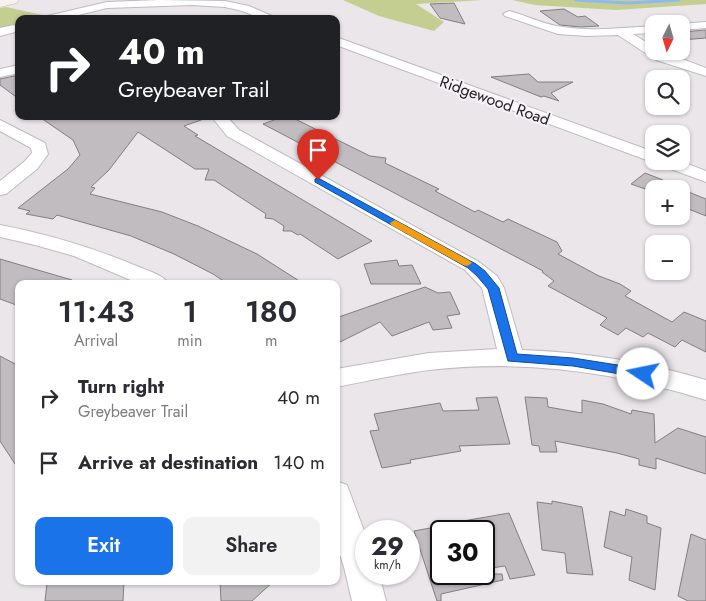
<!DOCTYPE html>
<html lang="en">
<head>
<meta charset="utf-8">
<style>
	:root { --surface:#fff; --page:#f2f2f3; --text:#2b2b33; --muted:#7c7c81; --accent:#1a73e8 }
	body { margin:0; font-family:Jost,sans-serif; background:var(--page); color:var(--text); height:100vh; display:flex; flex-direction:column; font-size:19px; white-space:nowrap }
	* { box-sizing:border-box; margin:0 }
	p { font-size:16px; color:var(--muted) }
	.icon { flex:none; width:28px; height:28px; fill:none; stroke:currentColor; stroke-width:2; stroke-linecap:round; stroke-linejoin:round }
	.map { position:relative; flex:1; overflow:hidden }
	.side { position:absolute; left:15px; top:280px; width:325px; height:305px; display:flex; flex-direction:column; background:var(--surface); border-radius:10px; box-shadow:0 1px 4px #0004 }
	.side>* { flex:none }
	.hud { position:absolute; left:15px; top:15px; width:325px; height:105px; border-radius:10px; box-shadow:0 1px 4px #0004; background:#202124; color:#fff; overflow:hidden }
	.needle { width:32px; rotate:185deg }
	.tools { position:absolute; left:645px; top:15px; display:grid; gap:10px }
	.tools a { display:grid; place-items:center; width:45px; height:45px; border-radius:10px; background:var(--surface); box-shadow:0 1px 4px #0004; font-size:25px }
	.speed { position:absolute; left:355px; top:520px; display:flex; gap:10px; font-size:25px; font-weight:700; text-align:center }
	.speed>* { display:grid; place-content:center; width:65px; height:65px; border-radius:50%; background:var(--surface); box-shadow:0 1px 4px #0004; line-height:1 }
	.speed small { font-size:12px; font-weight:400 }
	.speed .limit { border:2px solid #111; border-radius:8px; background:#fff; color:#111 }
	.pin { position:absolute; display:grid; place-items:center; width:42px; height:42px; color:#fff; margin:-51px -21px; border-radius:50% 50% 50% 0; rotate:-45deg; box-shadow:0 0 5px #0007 }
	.pin .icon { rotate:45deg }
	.me { position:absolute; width:55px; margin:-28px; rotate:281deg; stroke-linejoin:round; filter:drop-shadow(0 0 4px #0008) }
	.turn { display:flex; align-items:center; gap:18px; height:105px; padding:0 20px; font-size:22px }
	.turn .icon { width:65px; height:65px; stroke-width:2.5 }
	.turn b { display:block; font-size:35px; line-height:42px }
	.eta { display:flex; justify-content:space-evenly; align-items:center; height:85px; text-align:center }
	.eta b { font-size:30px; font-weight:600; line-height:35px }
	.primary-button { display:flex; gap:10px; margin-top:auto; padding:10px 20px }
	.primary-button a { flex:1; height:58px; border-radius:10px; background:var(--accent); color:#fff; font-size:20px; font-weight:600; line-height:58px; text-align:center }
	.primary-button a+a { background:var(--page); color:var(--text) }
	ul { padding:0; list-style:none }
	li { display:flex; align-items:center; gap:15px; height:65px; padding:0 20px }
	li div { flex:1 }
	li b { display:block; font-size:19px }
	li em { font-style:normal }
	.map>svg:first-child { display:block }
</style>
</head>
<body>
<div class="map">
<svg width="706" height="601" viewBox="0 0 706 601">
	<rect width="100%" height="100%" fill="#eae6ea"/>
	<!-- green -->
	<g fill="#c4ce90">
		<path d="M343,0H483L416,4L444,22L434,31L379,16Z"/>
		<path d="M512,0H706V4L616,10L535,5Z"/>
		<path d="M6,7L47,16L36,19H19V23L0,29V8Z"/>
	</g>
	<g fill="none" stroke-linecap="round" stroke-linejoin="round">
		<!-- stream -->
		<path stroke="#8fb8ec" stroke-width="3" d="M576,0L628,3L679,0"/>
	</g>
	<!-- building -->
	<g fill="#c0bcc0" stroke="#827e82">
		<path d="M454,3L465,24L440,18L430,4Z"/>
		<path d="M564,9L578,17L585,16L599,26L581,27L560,25L540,11Z"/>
		<path d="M706,30V38L681,40V32Z"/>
		<path d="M529,74L538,82H573L551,93L559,101L544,96L541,97L491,77Z"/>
		<path d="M19,75V99L0,85V79Z"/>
		<path d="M38,116H204V119L184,126L198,135L195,136L372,241L338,259L300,234L298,235L291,231H283L284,226L273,219L265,218L266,214L214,180H205L209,169H195L138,132L109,170L91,187L95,188L90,194L162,212L198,226L257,254L304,284H228L213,274L174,254L131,236L57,215L53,219L26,214L30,211L18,208L68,169L80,155L73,140Z"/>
		<path d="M285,116H289L370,156L386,158L385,163L439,189L435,191L475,212L478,210L503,222L508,219L557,242L562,251L558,254L599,276L620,284L631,291L625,296L672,322L684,312L706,321V352L682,340L675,347L648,333L643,337L626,328L618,335L600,325L607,318L548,286L554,281L542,272L543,271L263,124Z"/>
		<path d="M645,173L663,180L648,190L631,184Z"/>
		<path d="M681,189L706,199V216L681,206Z"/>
		<path d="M0,259L72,280V284H19V306L0,299Z"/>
		<path d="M397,260L399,266L412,265L421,284H371L364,264Z"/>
		<path d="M425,287L438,293L450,292L460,314L447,316L452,328L433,330L429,322L392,336L380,322L336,344V318Z"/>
		<path d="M0,356L19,366V470L0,441Z"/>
		<path d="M497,397L510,444L459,446L461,451L410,460L411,463L382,468L370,431L379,430L374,414L440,403L443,411L479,410L476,398Z"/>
		<path d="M525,397L547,398L548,407L582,413V400L603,404L631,414L632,410L654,414L655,443L678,428L706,437V474L656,458V469L639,465V459L617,453L555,441L557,452H540L539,446L532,445Z"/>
		<path d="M552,501L582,507L593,575L567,573L565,553L542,550L537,502L552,504Z"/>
		<path d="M626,509L647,516V523L661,528L655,590L629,580L632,557L604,547L610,511L625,516Z"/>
		<path d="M509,513L535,575L510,579L505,566L484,569V531H452V523Z"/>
		<path d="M441,526V574H502L503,580L441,594V601H437L414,531Z"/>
		<path d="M691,534L706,540V601H688L678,596Z"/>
		<path d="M57,581H124L123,601H45L47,583Z"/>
		<path d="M220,581H274L252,601H221Z"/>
	</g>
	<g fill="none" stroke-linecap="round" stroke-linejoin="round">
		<!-- street casing -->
		<g stroke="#bfbbbf" stroke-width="2">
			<g id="street">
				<path d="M159,0L225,1L249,6L279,19H263L242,11L225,7L192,5L107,8L62,19H42L43,17L107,2Z"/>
				<path d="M509,11C525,15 540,23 557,26C589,32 622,28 654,26V33L633,34L654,47V51H661L706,68V76L656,60L618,35L586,36L558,34L505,16L503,14Z"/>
				<path d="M706,22V28L681,30L680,24Z"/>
				<path d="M19,24V31L0,36V28Z"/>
				<path d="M336,37L654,152V161H680L706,171V182L336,45Z"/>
				<path d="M19,65V73L0,77V69Z"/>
				<path d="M211,116H226L239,130L479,262L497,276L504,288L522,350C585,352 646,362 706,380V400C616,372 524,359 429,370C398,374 367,381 336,387V369L429,353L497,349L482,288L465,270L227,136Z"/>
				<path d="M0,120L45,143L48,154L37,169L6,194L0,195V181L25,161L32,153L31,148L0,131Z"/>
				<path d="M0,225C48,234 94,248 139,267C149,271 163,275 169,284H140L74,256L35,245L0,237Z"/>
				<path d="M336,481L347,485L366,536V574H379L386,601H352L344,567L336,542Z"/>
			</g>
		</g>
		<!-- secondary casing -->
		<g stroke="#bfbbbf" stroke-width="1">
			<path id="secondary" d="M0,0H18L17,3L0,7Z"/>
		</g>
		<!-- street -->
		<use href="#street" fill="#fff" fill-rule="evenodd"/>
		<!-- secondary -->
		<use href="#secondary" fill="#f9f1ed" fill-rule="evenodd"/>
	</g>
	<!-- route -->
	<path fill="#1a73e8" stroke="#114b97" d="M318,178L476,264L485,271L499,288L517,354L573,358L643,369L647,370L649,374L647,377L643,378L573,366L508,361L488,289L477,276L468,268L315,182V179Z"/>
	<!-- slow -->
	<path fill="#f59e0b" d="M395,220L470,261L472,263L467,266L463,265L391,225L390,223Z"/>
	<g text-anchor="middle" stroke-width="4" stroke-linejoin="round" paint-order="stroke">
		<!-- far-street labels -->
		<g font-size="16" fill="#232123" stroke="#f7f3f8">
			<text transform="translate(495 100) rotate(20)" y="6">Ridgewood Road</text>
		</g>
	</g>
</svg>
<div class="tools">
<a><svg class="needle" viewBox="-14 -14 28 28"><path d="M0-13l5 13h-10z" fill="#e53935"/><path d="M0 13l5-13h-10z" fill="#7c7c81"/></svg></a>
<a><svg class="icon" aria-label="search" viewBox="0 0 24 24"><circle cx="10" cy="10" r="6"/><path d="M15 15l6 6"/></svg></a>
<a><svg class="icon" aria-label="layers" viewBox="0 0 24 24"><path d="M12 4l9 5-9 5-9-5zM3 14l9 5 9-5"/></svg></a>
<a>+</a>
<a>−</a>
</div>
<div class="speed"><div>29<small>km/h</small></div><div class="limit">30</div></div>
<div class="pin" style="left:318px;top:180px;background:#d93025"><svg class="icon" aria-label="arrive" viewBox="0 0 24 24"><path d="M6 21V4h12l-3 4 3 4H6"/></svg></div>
<svg class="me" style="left:643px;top:374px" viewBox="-20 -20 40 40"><circle r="19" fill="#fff"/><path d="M0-13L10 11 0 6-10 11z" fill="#1a73e8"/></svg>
<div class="hud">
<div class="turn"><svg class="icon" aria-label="right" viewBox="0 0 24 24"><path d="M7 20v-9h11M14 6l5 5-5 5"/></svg><div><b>40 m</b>Greybeaver Trail</div></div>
</div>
<section class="side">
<div class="eta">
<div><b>11:43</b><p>Arrival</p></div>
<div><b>1</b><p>min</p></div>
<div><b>180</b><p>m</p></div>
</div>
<ul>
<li><svg class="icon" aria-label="right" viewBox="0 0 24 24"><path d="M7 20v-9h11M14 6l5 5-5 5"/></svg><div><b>Turn right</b><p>Greybeaver Trail</p></div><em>40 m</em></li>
<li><svg class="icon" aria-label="arrive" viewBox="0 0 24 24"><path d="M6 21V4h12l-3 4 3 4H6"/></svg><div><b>Arrive at destination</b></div><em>140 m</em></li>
</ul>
<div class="primary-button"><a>Exit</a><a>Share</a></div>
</section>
</div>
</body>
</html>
